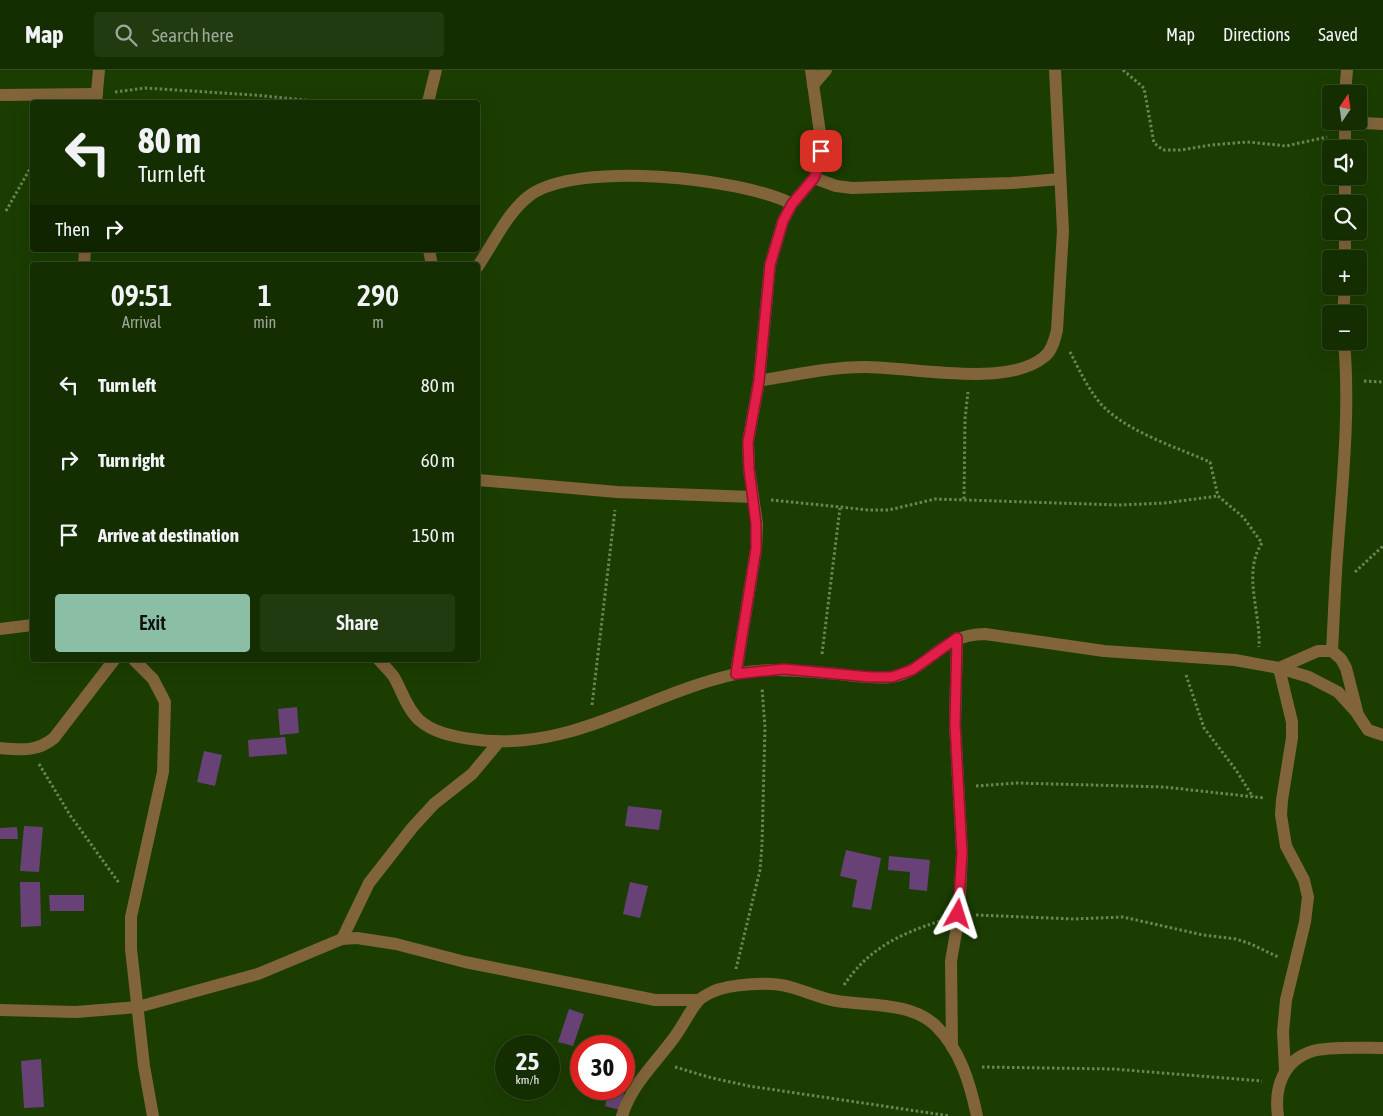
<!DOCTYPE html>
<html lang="en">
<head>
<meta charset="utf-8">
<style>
	:root { --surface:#142e01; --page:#213a10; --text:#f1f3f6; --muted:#9da899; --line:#334a23; --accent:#8abfa5 }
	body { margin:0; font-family:"Asap Condensed",sans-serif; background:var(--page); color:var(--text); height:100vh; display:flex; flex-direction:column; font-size:19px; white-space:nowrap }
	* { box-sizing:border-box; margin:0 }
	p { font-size:16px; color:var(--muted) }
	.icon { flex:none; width:28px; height:28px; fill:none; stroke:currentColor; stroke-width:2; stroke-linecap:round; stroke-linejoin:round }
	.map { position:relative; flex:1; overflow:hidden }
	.panel { position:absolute; left:30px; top:192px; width:450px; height:400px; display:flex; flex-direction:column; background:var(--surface); border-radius:5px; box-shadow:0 5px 20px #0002,0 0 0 1px var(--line) }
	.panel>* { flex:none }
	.guide { position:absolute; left:30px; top:30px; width:450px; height:152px; border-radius:5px; box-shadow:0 5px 20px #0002,0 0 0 1px var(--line); background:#142e01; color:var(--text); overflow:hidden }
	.needle { width:32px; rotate:13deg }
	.fabs { position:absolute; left:1322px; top:15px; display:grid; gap:10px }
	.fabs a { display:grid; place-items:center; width:45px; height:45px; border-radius:5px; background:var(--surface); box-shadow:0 5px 20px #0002,0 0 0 1px var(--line); font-size:25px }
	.speed { position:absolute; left:495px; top:965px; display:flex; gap:10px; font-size:25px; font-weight:700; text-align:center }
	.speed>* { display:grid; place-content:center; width:65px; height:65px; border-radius:50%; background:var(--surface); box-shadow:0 5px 20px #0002,0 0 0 1px var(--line); line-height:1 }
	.speed small { font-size:12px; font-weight:400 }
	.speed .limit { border:8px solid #d22; background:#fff; color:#111 }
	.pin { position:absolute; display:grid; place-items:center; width:42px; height:42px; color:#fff; margin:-21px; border-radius:10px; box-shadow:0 2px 8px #0006 }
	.me { position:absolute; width:55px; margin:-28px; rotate:6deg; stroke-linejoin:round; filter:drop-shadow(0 0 4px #0008) }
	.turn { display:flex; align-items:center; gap:18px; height:105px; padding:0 25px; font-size:22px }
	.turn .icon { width:65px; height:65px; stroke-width:2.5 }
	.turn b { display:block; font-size:35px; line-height:42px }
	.then { display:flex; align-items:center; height:48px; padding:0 25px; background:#0003; gap:10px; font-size:19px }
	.eta { display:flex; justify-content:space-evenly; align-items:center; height:85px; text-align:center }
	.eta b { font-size:30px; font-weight:600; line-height:35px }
	.cta { display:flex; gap:10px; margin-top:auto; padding:10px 25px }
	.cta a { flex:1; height:58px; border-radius:5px; background:var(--accent); color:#111; font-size:20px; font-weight:600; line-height:58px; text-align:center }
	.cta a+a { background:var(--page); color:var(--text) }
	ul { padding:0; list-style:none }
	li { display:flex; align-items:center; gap:15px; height:75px; padding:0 25px }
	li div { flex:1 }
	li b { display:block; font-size:19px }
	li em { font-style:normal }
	header { display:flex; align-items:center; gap:30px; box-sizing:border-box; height:70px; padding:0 25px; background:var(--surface); border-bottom:1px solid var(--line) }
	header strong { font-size:24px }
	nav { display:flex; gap:28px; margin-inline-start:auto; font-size:18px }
	.search { width:350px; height:45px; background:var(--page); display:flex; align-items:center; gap:12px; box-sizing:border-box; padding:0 18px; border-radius:5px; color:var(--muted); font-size:19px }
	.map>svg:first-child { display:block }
</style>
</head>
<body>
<header>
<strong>Map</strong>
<div class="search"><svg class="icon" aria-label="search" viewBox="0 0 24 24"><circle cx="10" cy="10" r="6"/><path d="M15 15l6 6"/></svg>Search here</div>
<nav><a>Map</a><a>Directions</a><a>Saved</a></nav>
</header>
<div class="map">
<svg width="1383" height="1046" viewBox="0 0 1383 1046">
	<rect width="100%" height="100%" fill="#1b3d01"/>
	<!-- building -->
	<g fill="#684277">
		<path d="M297,637L299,663L280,665L278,639Z"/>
		<path d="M285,667L287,684L249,687L248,670Z"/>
		<path d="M204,681L222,685L215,716L197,712Z"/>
		<path d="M628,736L662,740L659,760L625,756Z"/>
		<path d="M24,756L43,757L39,802L20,801Z"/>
		<path d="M17,757L18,769H0V758Z"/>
		<path d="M846,780L881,788L871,840L852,837L857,810L840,806Z"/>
		<path d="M889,786L930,790L927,821L909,819L910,802L888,800Z"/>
		<path d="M20,812H40L41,856L21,857Z"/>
		<path d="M630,812L648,816L640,848L623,844Z"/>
		<path d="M49,825H84V841H50Z"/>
		<path d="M569,939L584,944L573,976L558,972Z"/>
		<path d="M41,989L44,1037L24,1038L21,991Z"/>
		<path d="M624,1010L627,1011L620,1040L605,1036L609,1019H624Z"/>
	</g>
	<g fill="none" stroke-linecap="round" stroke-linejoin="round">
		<!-- path -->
		<g stroke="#698655" stroke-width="3" stroke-dasharray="2.5 2.5" stroke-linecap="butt">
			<path d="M1123,0L1144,18L1154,73L1163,80H1181L1211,75L1247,72L1286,76L1327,67"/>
			<path d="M115,22L145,18L254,25L325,32"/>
			<path d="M6,141L32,95"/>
			<path d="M1070,282C1080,301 1091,326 1107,340C1134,364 1178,378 1210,392L1218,426L1243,447L1262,473C1242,503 1261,543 1259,577"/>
			<path d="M1364,311L1383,312"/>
			<path d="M964,429L965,349L968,322"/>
			<path d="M771,430L869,440H889L935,429L1119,435L1165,433L1218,426"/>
			<path d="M1355,502L1383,476"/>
			<path d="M822,584L840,438"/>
			<path d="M1186,605L1204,658L1236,700L1253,727"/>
			<path d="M592,635L615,440"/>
			<path d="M39,694L70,745L119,813"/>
			<path d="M976,716L1017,713L1164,717L1264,728"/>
			<path d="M976,845L1074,849L1123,847L1203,865L1236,869L1251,874L1278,887"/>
			<path d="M736,899L760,800L762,775L765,657L762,618"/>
			<path d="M844,915C869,878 900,864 940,851"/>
			<path d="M675,997L712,1008L749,1016L950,1046"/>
			<path d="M982,997L1113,999L1262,1011"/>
		</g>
		<!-- street -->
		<g stroke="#816439" stroke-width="12">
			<path d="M813,15L826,0"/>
			<path d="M1345,24L1347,0"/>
			<path d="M0,25L97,24"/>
			<path d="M96,32L99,0"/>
			<path d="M428,32L436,0"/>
			<path d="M1345,52L1383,54"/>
			<path d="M1345,79V51"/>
			<path d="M814,108L836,116L852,118L1012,113L1060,109"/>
			<path d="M1345,134V106"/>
			<path d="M429,180L432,195"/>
			<path d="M1345,189V161"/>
			<path d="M84,195L85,180"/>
			<path d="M478,196C493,174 507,143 529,126C576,90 742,108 792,134"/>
			<path d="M1343,244L1345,216"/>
			<path d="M759,311C794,305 830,297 865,297C912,297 1007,318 1044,287C1052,281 1055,269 1057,260L1063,161L1055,0"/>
			<path d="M478,410L617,422L753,427"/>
			<path d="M0,559L32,555"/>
			<path d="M1332,581C1334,546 1335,510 1338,474C1343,406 1350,339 1344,271"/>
			<path d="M134,590L153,609L165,632L163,702L131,847V879L144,996L153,1046"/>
			<path d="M379,590C384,596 390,601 394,607C402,621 407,639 419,650C434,663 452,666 471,669C570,684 644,624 736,604C770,597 804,601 838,604C855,606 874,609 891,607C929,601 939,564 985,564L1104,581L1235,590L1279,598L1318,581H1332L1341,589L1346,598L1358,645L1368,660L1383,665"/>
			<path d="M1279,598L1292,652V668L1282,730L1281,745L1286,776L1304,810L1308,827L1305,852L1286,930L1283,962L1285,1000"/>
			<path d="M1279,598L1309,607L1338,622L1357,643"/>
			<path d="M736,604L756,479L757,454L749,399L748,372L759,311L770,195L783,151L792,134L814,108L820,91L821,70L811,0"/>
			<path d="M0,678C21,680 37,682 54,668L114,590"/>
			<path d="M342,869L369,813L412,758L434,734L472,704L498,673"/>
			<path d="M0,940L76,942L138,937L258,904L342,869L357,868L396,874L465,892L655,930H699"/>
			<path d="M952,977L951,891L959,845L962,783L955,655L957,568"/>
			<path d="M622,1046C632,1013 657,992 676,965C684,954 690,940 699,930C702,927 708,924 712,922C729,914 772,911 790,917C806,921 821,929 837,931C868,936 910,932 935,955C960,979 970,1013 977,1046"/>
			<path d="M1278,1046C1274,1018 1283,990 1313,981C1329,976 1365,978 1383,978"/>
		</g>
	</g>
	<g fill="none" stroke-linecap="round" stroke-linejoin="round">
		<!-- route casing -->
		<g stroke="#92132f" stroke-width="12">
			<path id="route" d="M821,81L820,91L814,108L792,134L783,151L770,195L759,311L748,372L749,399L756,454V479L736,604L784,599L870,607H892L912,600L957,568L955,655L962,783L958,844"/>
		</g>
		<!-- route -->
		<use href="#route" stroke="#e11d48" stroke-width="9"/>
	</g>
</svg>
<div class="fabs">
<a><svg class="needle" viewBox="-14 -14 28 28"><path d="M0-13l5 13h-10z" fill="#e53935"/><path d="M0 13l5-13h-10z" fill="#9da899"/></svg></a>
<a><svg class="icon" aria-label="sound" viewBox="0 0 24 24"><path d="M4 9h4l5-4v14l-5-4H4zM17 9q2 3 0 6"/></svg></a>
<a><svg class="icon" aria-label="search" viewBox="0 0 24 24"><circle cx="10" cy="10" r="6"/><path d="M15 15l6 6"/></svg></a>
<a>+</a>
<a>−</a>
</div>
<div class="speed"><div>25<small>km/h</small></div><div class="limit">30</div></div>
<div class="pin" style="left:821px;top:81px;background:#d93025"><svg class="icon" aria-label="arrive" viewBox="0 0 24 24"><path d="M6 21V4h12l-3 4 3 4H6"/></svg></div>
<svg class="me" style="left:958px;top:844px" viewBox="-20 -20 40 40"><path d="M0-17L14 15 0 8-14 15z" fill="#e11d48" stroke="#fff" stroke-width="4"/></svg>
<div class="guide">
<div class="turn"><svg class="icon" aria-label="left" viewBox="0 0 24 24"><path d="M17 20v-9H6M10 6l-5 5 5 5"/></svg><div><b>80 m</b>Turn left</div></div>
<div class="then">Then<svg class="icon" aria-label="right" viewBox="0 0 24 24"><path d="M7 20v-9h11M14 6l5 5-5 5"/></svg></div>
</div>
<section class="panel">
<div class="eta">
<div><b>09:51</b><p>Arrival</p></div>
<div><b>1</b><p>min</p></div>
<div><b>290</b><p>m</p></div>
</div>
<ul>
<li><svg class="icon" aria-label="left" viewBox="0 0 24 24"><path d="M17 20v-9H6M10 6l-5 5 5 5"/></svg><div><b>Turn left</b></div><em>80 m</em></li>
<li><svg class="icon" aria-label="right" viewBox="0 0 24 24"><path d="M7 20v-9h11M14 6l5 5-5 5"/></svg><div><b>Turn right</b></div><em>60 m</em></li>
<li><svg class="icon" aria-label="arrive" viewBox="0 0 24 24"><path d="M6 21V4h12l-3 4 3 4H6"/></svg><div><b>Arrive at destination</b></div><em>150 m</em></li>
</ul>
<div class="cta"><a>Exit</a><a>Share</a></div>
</section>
</div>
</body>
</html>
